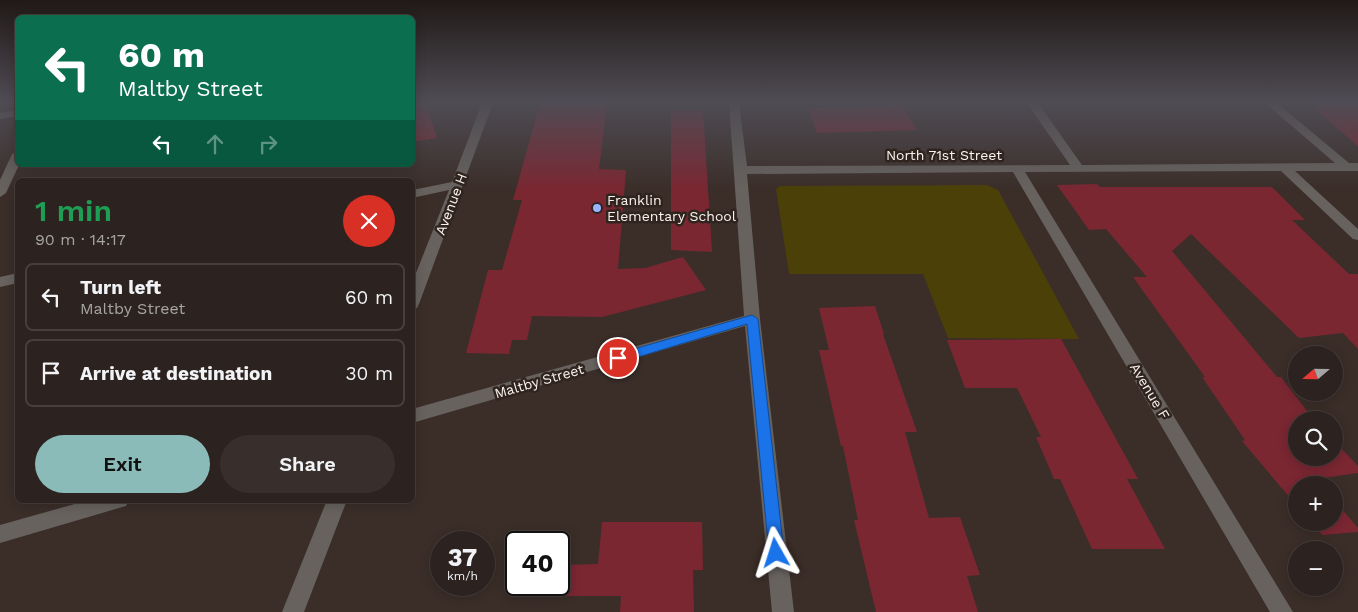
<!DOCTYPE html>
<html lang="en">
<head>
<meta charset="utf-8">
<style>
	:root { --surface:#2c221f; --page:#382f2c; --text:#f1f3f6; --muted:#a6a4a4; --line:#483f3d; --accent:#8bbbb9 }
	body { margin:0; font-family:"Work Sans",sans-serif; background:var(--page); color:var(--text); height:100vh; display:flex; flex-direction:column; font-size:19px; white-space:nowrap }
	* { box-sizing:border-box; margin:0 }
	p { font-size:16px; color:var(--muted) }
	.icon { flex:none; width:28px; height:28px; fill:none; stroke:currentColor; stroke-width:2; stroke-linecap:round; stroke-linejoin:round }
	.map { position:relative; flex:1; overflow:hidden }
	.sheet { position:absolute; left:15px; top:178px; width:400px; height:325px; display:flex; flex-direction:column; background:var(--surface); border-radius:8px; box-shadow:0 2px 12px #0003,0 0 0 1px var(--line) }
	.sheet>* { flex:none }
	.hud { position:absolute; left:15px; top:15px; width:400px; height:152px; border-radius:8px; box-shadow:0 2px 12px #0003,0 0 0 1px var(--line); background:#0b6e4f; color:#fff; overflow:hidden }
	.needle { width:32px; rotate:250deg }
	.buttons { position:absolute; left:1288px; top:346px; display:grid; gap:10px }
	.buttons a { display:grid; place-items:center; width:55px; height:55px; border-radius:50%; background:var(--surface); box-shadow:0 2px 12px #0003,0 0 0 1px var(--line); font-size:25px }
	.speed { position:absolute; left:430px; top:531px; display:flex; gap:10px; font-size:25px; font-weight:700; text-align:center }
	.speed>* { display:grid; place-content:center; width:65px; height:65px; border-radius:50%; background:var(--surface); box-shadow:0 2px 12px #0003,0 0 0 1px var(--line); line-height:1 }
	.speed small { font-size:12px; font-weight:400 }
	.speed .limit { border:2px solid #111; border-radius:8px; background:#fff; color:#111 }
	.pin { position:absolute; display:grid; place-items:center; width:42px; height:42px; color:#fff; margin:-21px; border:2px solid #fff; border-radius:50%; box-shadow:0 1px 5px #0007 }
	.me { position:absolute; width:55px; margin:-28px; rotate:354deg; stroke-linejoin:round; filter:drop-shadow(0 0 4px #0008) }
	.turn { display:flex; align-items:center; gap:18px; height:105px; padding:0 20px; font-size:22px }
	.turn .icon { width:65px; height:65px; stroke-width:2.5 }
	.turn b { display:block; font-size:35px; line-height:42px }
	.lanes { display:flex; align-items:center; height:48px; padding:0 20px; background:#0003; justify-content:center; gap:25px; direction:ltr }
	.lanes .off { opacity:.35 }
	.round { display:grid; place-items:center; flex:none; width:52px; height:52px; border-radius:26px; background:var(--page) }
	.head { display:flex; align-items:center; justify-content:space-between; height:85px; padding:0 20px }
	h1 { font-size:30px; font-weight:600; line-height:38px; color:#1e9e55 }
	.button { display:flex; gap:10px; margin-top:auto; padding:10px 20px }
	.button a { flex:1; height:58px; border-radius:30px; background:var(--accent); color:#111; font-size:20px; font-weight:600; line-height:58px; text-align:center }
	.button a+a { background:var(--page); color:var(--text) }
	ul { padding:0; list-style:none }
	li { display:flex; align-items:center; gap:15px; height:68px; margin:0 10px 8px; padding:0 10px; border:2px solid var(--line); border-radius:8px }
	li div { flex:1 }
	li b { display:block; font-size:19px }
	li em { font-style:normal }
	.map>svg:first-child { display:block }
</style>
</head>
<body>
<div class="map">
<svg width="1358" height="612" viewBox="0 0 1358 612">
	<rect width="100%" height="100%" fill="#3b2e29"/>
	<!-- green -->
	<path fill="#4a4008" d="M987,185L998,190L1079,339L948,338L923,274H789L776,189L780,186Z"/>
	<!-- building -->
	<g fill="#7a2732">
		<path d="M412,103H426L437,138L412,142Z"/>
		<path d="M540,103H607L599,169L626,170L618,269L645,268L683,257L706,290L602,317L532,316L527,340H512L509,354L466,353L488,270H502L522,200H513Z"/>
		<path d="M1308,103H1358V146Z"/>
		<path d="M903,106L917,130L817,133L808,108Z"/>
		<path d="M671,111H703L712,252L671,250Z"/>
		<path d="M1097,184L1100,187H1272L1305,220H1292L1349,274H1358V349L1343,333L1299,338L1191,234L1172,251L1277,377H1281L1314,420H1296V458H1334V446L1335,448L1340,447L1358,466V473L1316,479L1321,485H1296V505L1242,441L1245,440L1202,377H1205L1133,277H1147L1106,229L1089,230L1057,185Z"/>
		<path d="M875,306L884,334H883L917,432H905L929,518L960,517L980,575L967,576L978,612H876L854,520H858L843,446H841L819,350H829L819,308Z"/>
		<path d="M1061,339L1138,479H1127L1165,549H1092L1060,479H1054L1036,437H1041L1017,388H965L947,340Z"/>
		<path d="M1334,500L1358,528V532L1322,535L1313,522H1334Z"/>
		<path d="M602,522H702L703,570H693L694,612H620L621,596H559V565L598,564Z"/>
	</g>
	<g fill="none" stroke-linecap="round" stroke-linejoin="round">
		<!-- minor -->
		<g fill="#67625e" fill-rule="evenodd">
			<path d="M482,103H493L419,304L417,308L412,309V283L449,190L412,198V190L452,182Z"/>
			<path d="M729,103H739L747,166L1070,165L1027,103H1038L1082,165L1335,163L1265,103H1277L1349,163H1358V171H1295L1358,229V240L1353,239L1281,171L1025,172L1293,612H1270L1013,172L747,174L760,319L794,612H772L745,326L412,423V409L744,316Z"/>
			<path d="M18,110V116L0,119V113Z"/>
			<path d="M18,151L19,165L6,193L0,197V180L12,154Z"/>
			<path d="M18,273V283L0,287V277Z"/>
			<path d="M89,500H129L126,506L119,508L0,543V525Z"/>
			<path d="M327,500H347L304,612H282Z"/>
		</g>
	</g>
	<!-- sky -->
	<linearGradient id="sky" x2="0" y2="1"><stop stop-color="#201917"/><stop offset="0.54" stop-color="#4f4c54"/><stop offset="1" stop-color="#4f4c54" stop-opacity="0"/></linearGradient>
	<rect width="1358" height="189" fill="url(#sky)"/>
	<!-- route -->
	<path fill="#1a73e8" stroke="#114b97" d="M752,315L758,319L784,553L782,558L776,560L771,558L769,553L747,324L618,363L612,358L613,355Z"/>
	<!-- markers -->
	<circle fill="#98b5fd" stroke="#30241f" stroke-width="2" cx="597" cy="208" r="5"/>
	<g text-anchor="middle" stroke-width="5" stroke-linejoin="round" paint-order="stroke">
		<!-- street labels -->
		<g font-size="14" fill="#faf2ee" stroke="#30241f">
			<text x="944" y="160">North 71st Street</text>
			<text transform="translate(451 204) rotate(-69)" y="5">Avenue H</text>
			<text transform="translate(539 381) rotate(-16)" y="5">Maltby Street</text>
			<text transform="translate(1150 391) rotate(59)" y="5">Avenue F</text>
		</g>
		<!-- poi labels -->
		<g font-size="14" fill="#faf2ee" stroke="#30241f" text-anchor="start">
			<text x="607" y="205">Franklin<tspan x="607" dy="16">Elementary School</tspan></text>
		</g>
	</g>
</svg>
<div class="buttons">
<a><svg class="needle" viewBox="-14 -14 28 28"><path d="M0-13l5 13h-10z" fill="#e53935"/><path d="M0 13l5-13h-10z" fill="#a6a4a4"/></svg></a>
<a><svg class="icon" aria-label="search" viewBox="0 0 24 24"><circle cx="10" cy="10" r="6"/><path d="M15 15l6 6"/></svg></a>
<a>+</a>
<a>−</a>
</div>
<div class="speed"><div>37<small>km/h</small></div><div class="limit">40</div></div>
<div class="pin" style="left:618px;top:358px;background:#d93025"><svg class="icon" aria-label="arrive" viewBox="0 0 24 24"><path d="M6 21V4h12l-3 4 3 4H6"/></svg></div>
<svg class="me" style="left:776px;top:553px" viewBox="-20 -20 40 40"><path d="M0-17L14 15 0 8-14 15z" fill="#1a73e8" stroke="#fff" stroke-width="4"/></svg>
<div class="hud">
<div class="turn"><svg class="icon" aria-label="left" viewBox="0 0 24 24"><path d="M17 20v-9H6M10 6l-5 5 5 5"/></svg><div><b>60 m</b>Maltby Street</div></div>
<div class="lanes"><svg class="icon" aria-label="left" viewBox="0 0 24 24"><path d="M17 20v-9H6M10 6l-5 5 5 5"/></svg><svg class="icon off" aria-label="ahead" viewBox="0 0 24 24"><path d="M12 20V5M6 11l6-6 6 6"/></svg><svg class="icon off" aria-label="right" viewBox="0 0 24 24"><path d="M7 20v-9h11M14 6l5 5-5 5"/></svg></div>
</div>
<section class="sheet">
<div class="head"><div><h1>1 min</h1><p>90 m · 14:17</p></div><a class="round" style="background:#d93025;color:#fff"><svg class="icon" aria-label="close" viewBox="0 0 24 24"><path d="M6 6l12 12M18 6L6 18"/></svg></a></div>
<ul>
<li><svg class="icon" aria-label="left" viewBox="0 0 24 24"><path d="M17 20v-9H6M10 6l-5 5 5 5"/></svg><div><b>Turn left</b><p>Maltby Street</p></div><em>60 m</em></li>
<li><svg class="icon" aria-label="arrive" viewBox="0 0 24 24"><path d="M6 21V4h12l-3 4 3 4H6"/></svg><div><b>Arrive at destination</b></div><em>30 m</em></li>
</ul>
<div class="button"><a>Exit</a><a>Share</a></div>
</section>
</div>
</body>
</html>
